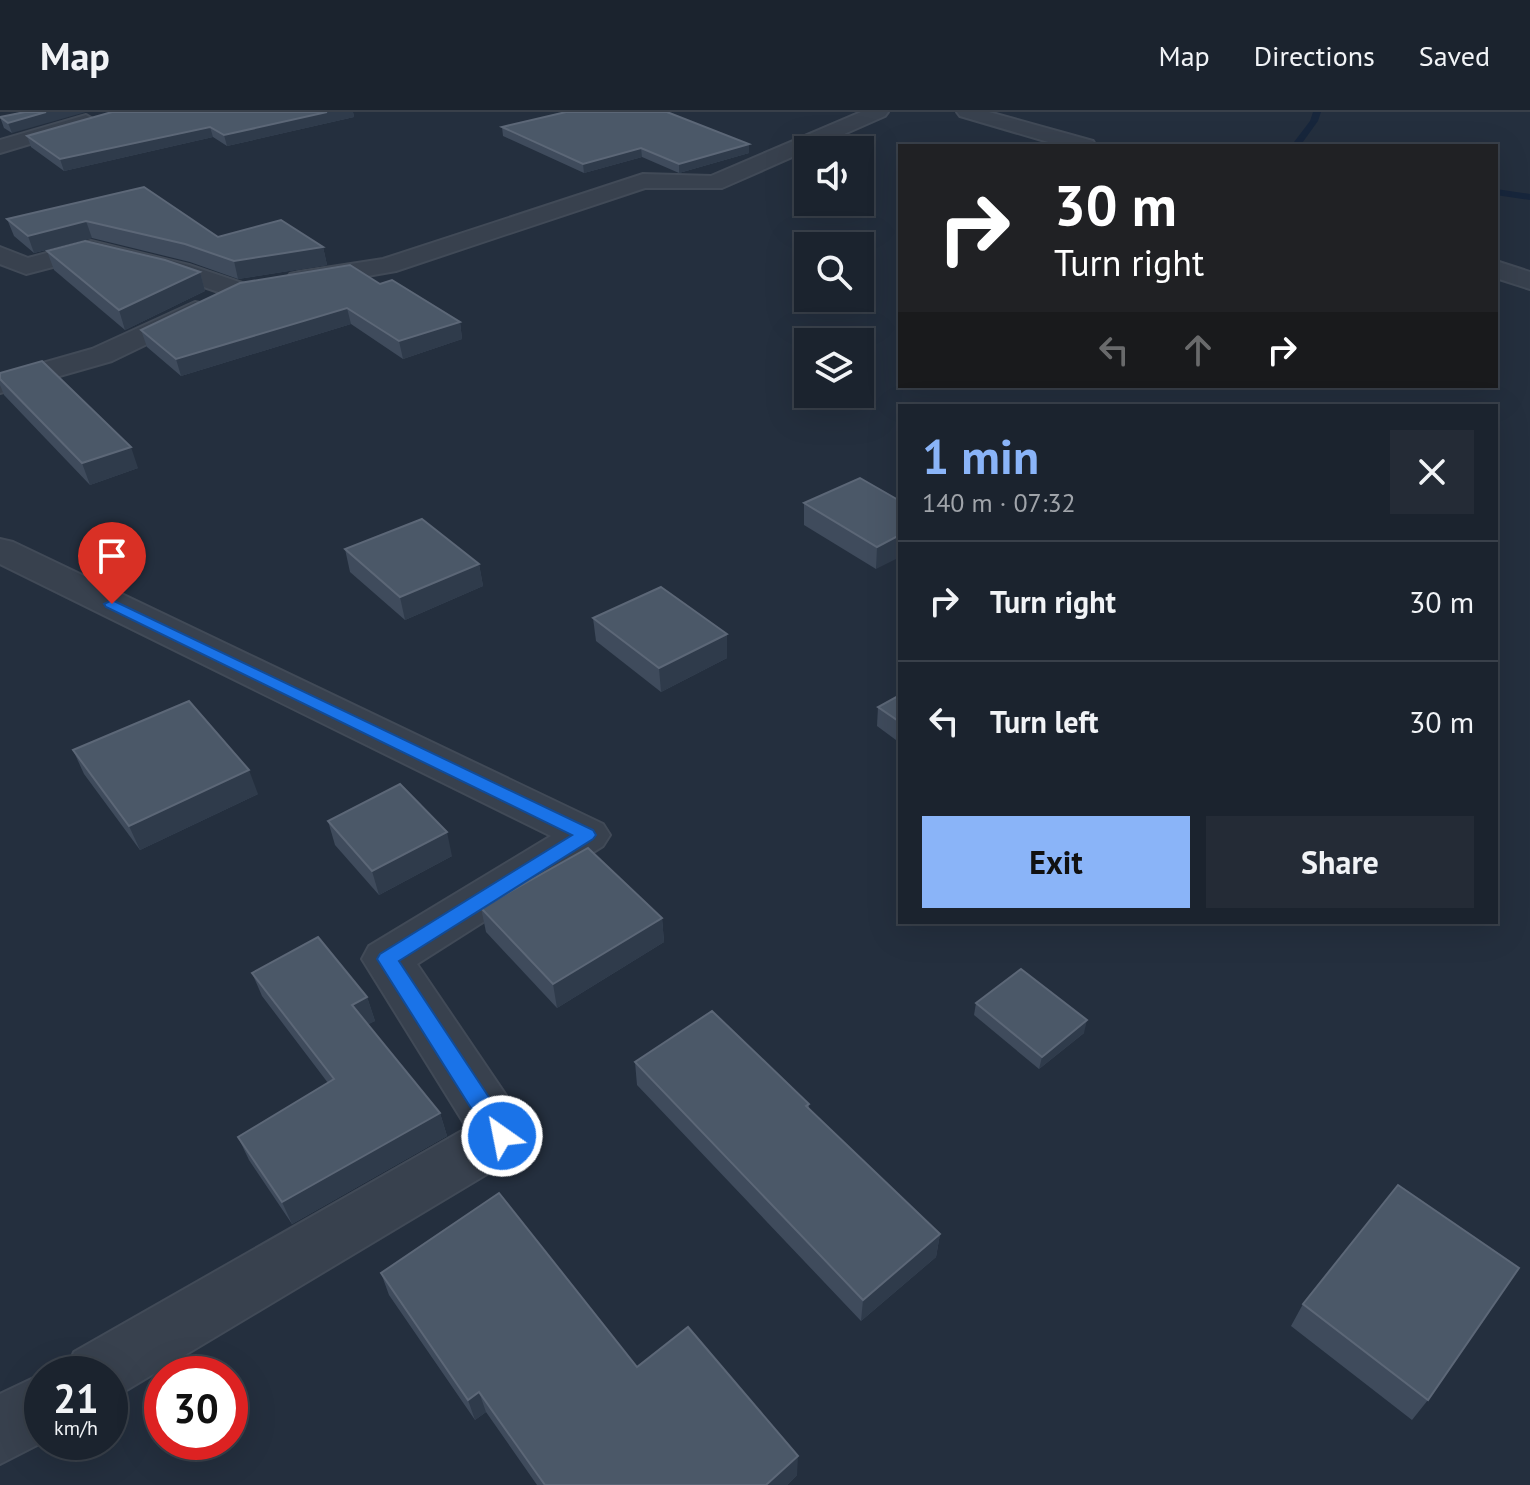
<!DOCTYPE html>
<html lang="en">
<head>
<meta charset="utf-8">
<style>
	:root { --surface:#1b232e; --page:#242b36; --text:#f1f3f6; --muted:#a0a4aa; --line:#39404a; --accent:#8ab4f8 }
	body { margin:0; font-family:"PT Sans",sans-serif; background:var(--page); color:var(--text); height:100vh; display:flex; flex-direction:column; font-size:30px; white-space:nowrap }
	* { box-sizing:border-box; margin:0 }
	p { font-size:26px; color:var(--muted) }
	.icon { flex:none; width:44px; height:44px; fill:none; stroke:currentColor; stroke-width:2; stroke-linecap:round; stroke-linejoin:round }
	.map { position:relative; flex:1; overflow:hidden }
	.details { position:absolute; left:898px; top:292px; width:600px; height:520px; display:flex; flex-direction:column; background:var(--surface); border-radius:0px; box-shadow:0 8px 32px #0002,0 0 0 2px var(--line) }
	.details>* { flex:none }
	.guide { position:absolute; left:898px; top:32px; width:600px; height:244px; border-radius:0px; box-shadow:0 8px 32px #0002,0 0 0 2px var(--line); background:#202124; color:#fff; overflow:hidden }
	.buttons { position:absolute; left:794px; top:24px; display:grid; gap:16px }
	.buttons a { display:grid; place-items:center; width:80px; height:80px; border-radius:0px; background:var(--surface); box-shadow:0 8px 32px #0002,0 0 0 2px var(--line); font-size:40px }
	.speed { position:absolute; left:24px; top:1244px; display:flex; gap:16px; font-size:40px; font-weight:700; text-align:center }
	.speed>* { display:grid; place-content:center; width:104px; height:104px; border-radius:50%; background:var(--surface); box-shadow:0 8px 32px #0002,0 0 0 2px var(--line); line-height:1 }
	.speed small { font-size:20px; font-weight:400 }
	.speed .limit { border:12px solid #d22; background:#fff; color:#111 }
	.pin { position:absolute; display:grid; place-items:center; width:68px; height:68px; color:#fff; margin:-82px -34px; border-radius:50% 50% 50% 0; rotate:-45deg; box-shadow:0 0 8px #0007 }
	.pin .icon { rotate:45deg }
	.me { position:absolute; width:88px; margin:-44px; rotate:327deg; stroke-linejoin:round; filter:drop-shadow(0 0 6px #0008) }
	.turn { display:flex; align-items:center; gap:28px; height:168px; padding:0 24px; font-size:36px }
	.turn .icon { width:104px; height:104px; stroke-width:2.5 }
	.turn b { display:block; font-size:56px; line-height:68px }
	.lanes { display:flex; align-items:center; height:76px; padding:0 24px; background:#0003; justify-content:center; gap:40px; direction:ltr }
	.lanes .off { opacity:.35 }
	.round { display:grid; place-items:center; flex:none; width:84px; height:84px; border-radius:0px; background:var(--page) }
	.headline { display:flex; align-items:center; justify-content:space-between; height:136px; padding:0 24px }
	h1 { font-size:48px; font-weight:600; line-height:60px; color:var(--accent) }
	.button { display:flex; gap:16px; margin-top:auto; padding:16px 24px }
	.button a { flex:1; height:92px; border-radius:0px; background:var(--accent); color:#111; font-size:32px; font-weight:600; line-height:92px; text-align:center }
	.button a+a { background:var(--page); color:var(--text) }
	ul { padding:0; list-style:none }
	li { display:flex; align-items:center; gap:24px; height:120px; padding:0 24px; border-top:2px solid var(--line) }
	li div { flex:1 }
	li b { display:block; font-size:30px }
	li em { font-style:normal }
	header { display:flex; align-items:center; gap:48px; box-sizing:border-box; height:112px; padding:0 40px; background:var(--surface); border-bottom:2px solid var(--line) }
	header strong { font-size:38px }
	nav { display:flex; gap:44px; margin-inline-start:auto; font-size:28px }
	.map>svg:first-child { display:block }
</style>
</head>
<body>
<header>
<strong>Map</strong>
<nav><a>Map</a><a>Directions</a><a>Saved</a></nav>
</header>
<div class="map">
<svg width="1530" height="1373" viewBox="0 0 1530 1373">
	<rect width="100%" height="100%" fill="#242f3e"/>
	<g fill="none" stroke-linecap="round" stroke-linejoin="round">
		<!-- stream -->
		<g fill="#17263c" fill-rule="evenodd">
			<path d="M1313,0H1321L1318,9L1300,34H1291L1310,9Z"/>
			<path d="M1496,77L1530,82V88L1496,83Z"/>
		</g>
		<!-- street casing -->
		<g stroke="#414a57" stroke-width="4">
			<g id="street">
				<path d="M861,0H888L885,4L722,76H645L396,159L299,176L290,174L286,168L290,162L299,160L383,147L643,62L711,64Z"/>
				<path d="M957,0H989L1093,29L1096,34H1062L960,4Z"/>
				<path d="M86,3L96,9L93,13L0,41V28Z"/>
				<path d="M91,129L189,153L245,172L249,178L245,184L236,186L172,164L91,145L26,162L0,152V135L28,146Z"/>
				<path d="M1496,149L1530,160V177L1496,166Z"/>
				<path d="M195,190L205,192L209,198L205,204L112,249L0,281V263L92,237Z"/>
				<path d="M0,427L13,430L603,712L610,723L603,734L417,852L522,1007L530,1024L522,1041L110,1288V1262H65L74,1240L467,1016L362,847L369,834L551,724L0,452Z"/>
				<path d="M42,1262L43,1330L0,1352V1282Z"/>
			</g>
		</g>
		<!-- street -->
		<use href="#street" fill="#38414e" fill-rule="evenodd"/>
	</g>
	<!-- wall -->
	<g fill="#3f4b5c">
		<path d="M22,0L12,21L4,16L0,5Z"/>
		<path d="M111,0H353L354,5L227,34L213,25L64,59L31,35L27,24Z"/>
		<path d="M502,15L749,41L679,61L642,45L584,61L503,24Z"/>
		<path d="M144,75L218,125L323,135L327,153L238,167L190,150L92,126L34,141L14,124L7,107Z"/>
		<path d="M47,139L200,160L205,179L125,218L54,158Z"/>
		<path d="M380,172L460,210L462,227L403,247L351,212L181,264L147,235L141,218Z"/>
		<path d="M0,261L138,356L90,373L4,283L0,273Z"/>
		<path d="M900,389L876,457L804,413V391Z"/>
		<path d="M345,437L479,452L483,474L405,508L350,460Z"/>
		<path d="M593,506L727,546L661,580L596,529Z"/>
		<path d="M900,583V631L877,614L878,595Z"/>
		<path d="M73,638L258,682L140,738L84,662Z"/>
		<path d="M328,709L452,744L379,783L335,733Z"/>
		<path d="M481,796L662,806L664,830L557,896L486,820Z"/>
		<path d="M252,861L367,885L375,909L368,912L440,1001L447,1024L292,1112L249,1048L238,1025L328,971L262,884Z"/>
		<path d="M976,891L1084,921L1039,957L974,903Z"/>
		<path d="M635,950L809,992V997L940,1122L936,1145L861,1209L637,973Z"/>
		<path d="M381,1161L637,1255L797,1363L787,1373H537L486,1300L475,1308L389,1183Z"/>
		<path d="M1303,1192L1428,1288L1412,1308L1291,1214Z"/>
	</g>
	<!-- shaded-wall -->
	<g fill="#2f3b4b">
		<path d="M46,0H86L12,21L8,11Z"/>
		<path d="M327,0H353L354,5L227,34L224,23Z"/>
		<path d="M210,15L213,25L64,59L60,47Z"/>
		<path d="M749,32V41L679,61V52Z"/>
		<path d="M641,36L642,45L584,61L583,52Z"/>
		<path d="M86,109L92,126L34,141L28,124Z"/>
		<path d="M323,135L327,153L238,167L234,149Z"/>
		<path d="M200,160L205,179L125,218L119,198Z"/>
		<path d="M347,196L351,212L181,264L176,247Z"/>
		<path d="M460,210L462,227L403,247L399,229Z"/>
		<path d="M131,335L138,356L90,373L82,351Z"/>
		<path d="M900,423V445L876,457L877,435Z"/>
		<path d="M479,452L483,474L405,508L400,485Z"/>
		<path d="M727,522V546L661,580L659,556Z"/>
		<path d="M249,658L258,682L140,738L129,714Z"/>
		<path d="M447,720L452,744L379,783L372,759Z"/>
		<path d="M662,806L664,830L557,896L553,872Z"/>
		<path d="M367,885L375,909L360,917L352,893Z"/>
		<path d="M1087,908L1084,921L1039,957L1042,945Z"/>
		<path d="M440,1001L447,1024L292,1112L282,1090Z"/>
		<path d="M940,1122L936,1145L861,1209L863,1188Z"/>
		<path d="M479,1280L486,1300L475,1308L468,1288Z"/>
		<path d="M798,1344L797,1363L787,1373H766Z"/>
	</g>
	<!-- building -->
	<g fill="#4b5868" stroke="#5c6777" stroke-width="2">
		<path d="M25,0H46L8,11L0,5Z"/>
		<path d="M112,0H327L224,23L210,15L60,47L27,24Z"/>
		<path d="M566,0H667L749,32L679,52L641,36L583,52L502,15Z"/>
		<path d="M144,75L218,125L281,108L323,135L234,149L185,132L86,109L28,124L7,107Z"/>
		<path d="M85,129L165,148L200,160L119,198L47,139Z"/>
		<path d="M350,153L380,172L392,168L460,210L399,229L347,196L176,247L141,218L240,171Z"/>
		<path d="M42,249L131,335L82,351L0,267V261Z"/>
		<path d="M860,366L900,389V423L877,435L804,391Z"/>
		<path d="M422,407L479,452L400,485L345,437Z"/>
		<path d="M661,475L727,522L659,556L593,506Z"/>
		<path d="M900,583V610L878,595Z"/>
		<path d="M189,589L249,658L129,714L73,638Z"/>
		<path d="M400,672L447,720L372,759L328,709Z"/>
		<path d="M588,736L662,806L553,872L481,796Z"/>
		<path d="M318,825L367,885L352,893L440,1001L282,1090L238,1025L334,967L252,861Z"/>
		<path d="M1021,857L1087,908L1042,945L976,891Z"/>
		<path d="M712,899L809,992L806,994L940,1122L863,1188L635,950Z"/>
		<path d="M1398,1073L1519,1156L1428,1288L1303,1192Z"/>
		<path d="M499,1081L637,1255L688,1215L798,1344L766,1373H545L479,1280L468,1288L381,1161Z"/>
	</g>
	<!-- route -->
	<path fill="#1a73e8" stroke="#114b97" stroke-width="2" d="M112,488L593,718L596,723L593,727L399,849L510,1017L513,1024L510,1031L502,1034L493,1031L377,847L380,842L572,723L106,495L104,492Z"/>
</svg>
<div class="buttons">
<a><svg class="icon" aria-label="sound" viewBox="0 0 24 24"><path d="M4 9h4l5-4v14l-5-4H4zM17 9q2 3 0 6"/></svg></a>
<a><svg class="icon" aria-label="search" viewBox="0 0 24 24"><circle cx="10" cy="10" r="6"/><path d="M15 15l6 6"/></svg></a>
<a><svg class="icon" aria-label="layers" viewBox="0 0 24 24"><path d="M12 4l9 5-9 5-9-5zM3 14l9 5 9-5"/></svg></a>
</div>
<div class="speed"><div>21<small>km/h</small></div><div class="limit">30</div></div>
<div class="pin" style="left:112px;top:492px;background:#d93025"><svg class="icon" aria-label="arrive" viewBox="0 0 24 24"><path d="M6 21V4h12l-3 4 3 4H6"/></svg></div>
<svg class="me" style="left:502px;top:1024px" viewBox="-20 -20 40 40"><circle r="17" fill="#1a73e8" stroke="#fff" stroke-width="3"/><path d="M0-11L8 9 0 5-8 9z" fill="#fff"/></svg>
<div class="guide">
<div class="turn"><svg class="icon" aria-label="right" viewBox="0 0 24 24"><path d="M7 20v-9h11M14 6l5 5-5 5"/></svg><div><b>30 m</b>Turn right</div></div>
<div class="lanes"><svg class="icon off" aria-label="left" viewBox="0 0 24 24"><path d="M17 20v-9H6M10 6l-5 5 5 5"/></svg><svg class="icon off" aria-label="ahead" viewBox="0 0 24 24"><path d="M12 20V5M6 11l6-6 6 6"/></svg><svg class="icon" aria-label="right" viewBox="0 0 24 24"><path d="M7 20v-9h11M14 6l5 5-5 5"/></svg></div>
</div>
<section class="details">
<div class="headline"><div><h1>1 min</h1><p>140 m · 07:32</p></div><a class="round"><svg class="icon" aria-label="close" viewBox="0 0 24 24"><path d="M6 6l12 12M18 6L6 18"/></svg></a></div>
<ul>
<li><svg class="icon" aria-label="right" viewBox="0 0 24 24"><path d="M7 20v-9h11M14 6l5 5-5 5"/></svg><div><b>Turn right</b></div><em>30 m</em></li>
<li><svg class="icon" aria-label="left" viewBox="0 0 24 24"><path d="M17 20v-9H6M10 6l-5 5 5 5"/></svg><div><b>Turn left</b></div><em>30 m</em></li>
</ul>
<div class="button"><a>Exit</a><a>Share</a></div>
</section>
</div>
</body>
</html>
